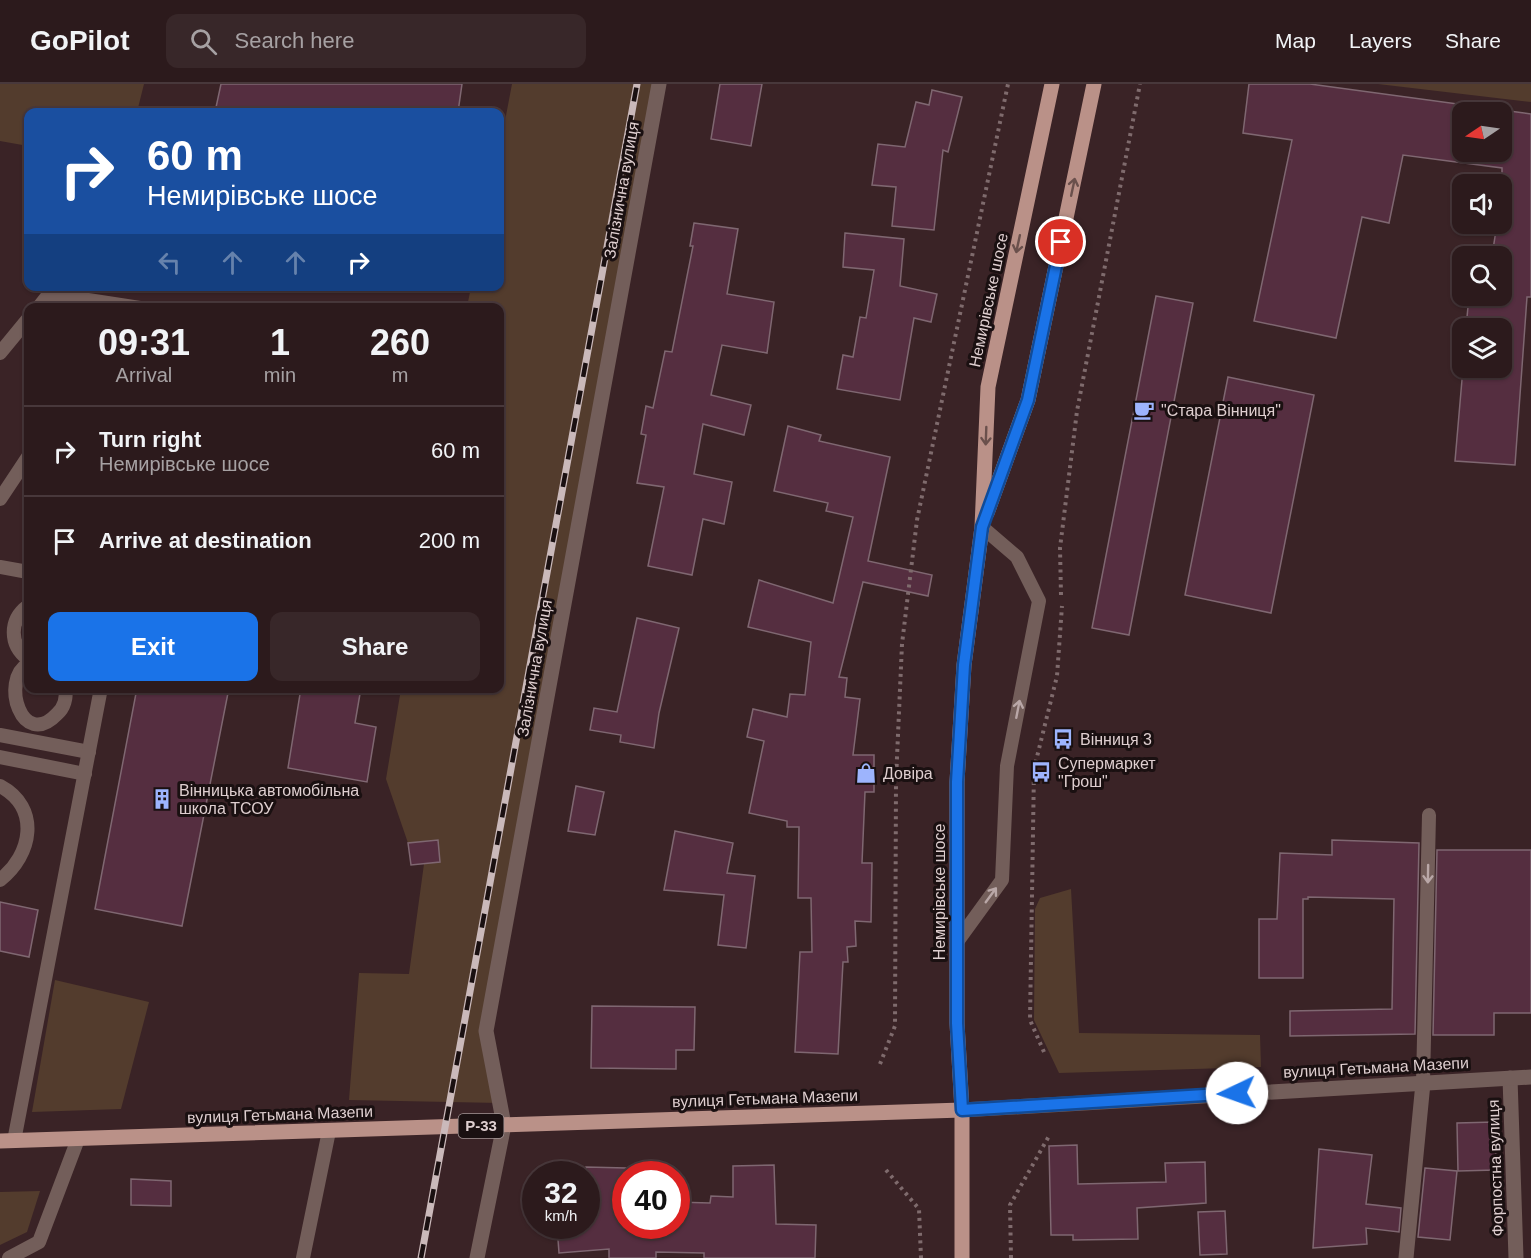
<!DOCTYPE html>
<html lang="en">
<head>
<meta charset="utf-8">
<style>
	:root { --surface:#2c1a1c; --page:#382729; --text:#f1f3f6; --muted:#a6a1a3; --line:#48383b; --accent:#1a73e8 }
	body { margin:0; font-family:Helvetica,sans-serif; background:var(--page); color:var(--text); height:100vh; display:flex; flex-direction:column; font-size:22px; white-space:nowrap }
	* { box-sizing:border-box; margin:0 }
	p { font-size:20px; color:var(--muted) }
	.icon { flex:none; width:33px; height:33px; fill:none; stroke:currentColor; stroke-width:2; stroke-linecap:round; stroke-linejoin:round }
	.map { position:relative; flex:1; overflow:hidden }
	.sheet { position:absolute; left:24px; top:219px; width:480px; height:390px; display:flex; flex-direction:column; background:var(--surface); border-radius:12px; box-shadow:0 2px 4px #0004,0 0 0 2px var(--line) }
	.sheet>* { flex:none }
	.guide { position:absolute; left:24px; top:24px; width:480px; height:183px; border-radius:12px; box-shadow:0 2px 4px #0004,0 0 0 2px var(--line); background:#1a4fa0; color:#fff; overflow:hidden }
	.needle { width:39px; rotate:257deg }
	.tools { position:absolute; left:1452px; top:18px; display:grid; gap:12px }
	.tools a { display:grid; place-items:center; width:60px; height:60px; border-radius:12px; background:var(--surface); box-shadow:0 2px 4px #0004,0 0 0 2px var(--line); font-size:30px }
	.speed { position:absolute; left:522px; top:1077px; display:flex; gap:12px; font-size:30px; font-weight:700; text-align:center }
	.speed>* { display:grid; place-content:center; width:78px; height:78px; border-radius:50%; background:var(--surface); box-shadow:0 2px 4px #0004,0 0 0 2px var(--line); line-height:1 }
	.speed small { font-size:15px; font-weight:400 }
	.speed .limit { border:9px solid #d22; background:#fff; color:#111 }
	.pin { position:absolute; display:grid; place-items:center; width:51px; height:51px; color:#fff; margin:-26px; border:3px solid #fff; border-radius:50%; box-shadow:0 2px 6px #0007 }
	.me { position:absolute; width:66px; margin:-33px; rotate:267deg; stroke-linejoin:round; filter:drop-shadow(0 0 4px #0008) }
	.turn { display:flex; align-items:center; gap:21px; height:126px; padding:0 24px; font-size:27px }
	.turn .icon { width:78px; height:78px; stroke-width:2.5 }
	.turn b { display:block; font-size:42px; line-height:51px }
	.lanes { display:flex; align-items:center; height:57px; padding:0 24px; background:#0003; justify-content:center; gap:30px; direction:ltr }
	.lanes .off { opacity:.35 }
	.eta { display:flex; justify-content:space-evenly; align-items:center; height:102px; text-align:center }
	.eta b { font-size:36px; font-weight:600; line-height:42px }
	.button { display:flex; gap:12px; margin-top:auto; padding:12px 24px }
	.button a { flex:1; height:69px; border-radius:12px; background:var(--accent); color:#fff; font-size:24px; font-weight:600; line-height:69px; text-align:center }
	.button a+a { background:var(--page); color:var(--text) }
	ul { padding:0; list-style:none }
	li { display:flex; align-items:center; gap:18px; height:90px; padding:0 24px; border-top:2px solid var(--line) }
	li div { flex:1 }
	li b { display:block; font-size:22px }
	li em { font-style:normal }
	header { display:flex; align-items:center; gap:36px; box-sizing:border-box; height:84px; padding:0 30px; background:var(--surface); border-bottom:2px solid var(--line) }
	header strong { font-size:28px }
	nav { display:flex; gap:33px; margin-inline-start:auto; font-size:21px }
	.search { width:420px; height:54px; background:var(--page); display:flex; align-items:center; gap:15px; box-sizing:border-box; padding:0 21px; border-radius:12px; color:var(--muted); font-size:22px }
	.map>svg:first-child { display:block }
</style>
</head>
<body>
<header>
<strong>GoPilot</strong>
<div class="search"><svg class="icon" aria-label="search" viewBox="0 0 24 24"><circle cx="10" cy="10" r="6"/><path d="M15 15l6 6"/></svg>Search here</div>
<nav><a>Map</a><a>Layers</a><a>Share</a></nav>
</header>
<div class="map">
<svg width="1531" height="1174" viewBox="0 0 1531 1174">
	<rect width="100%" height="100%" fill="#3a2326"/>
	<!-- green -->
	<g fill="#533c2d">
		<path d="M0,0H144L137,28H28V62L0,57Z"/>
		<path d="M512,0H659L486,947L500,1019L349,1016L359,889L409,890L424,780L440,777L438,756L408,759L386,695L401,605L500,604V224L467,223L471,203L500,202V63Z"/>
		<path d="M1378,0H1531V18Z"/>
		<path d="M1071,805L1079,949L1260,951L1261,983L1059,989L1034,936L1035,825L1040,814Z"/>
		<path d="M55,896L149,918L121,1025L32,1028Z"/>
		<path d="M40,1107L27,1148L0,1161V1108Z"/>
	</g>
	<!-- building -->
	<g fill="#552e40" stroke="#7f6771" stroke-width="1.5" fill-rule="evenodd">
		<path d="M221,0H462L458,28H215Z"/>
		<path d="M720,0H762L751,62L711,55Z"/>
		<path d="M1249,0H1310L1531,30V213H1527L1515,381L1455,377L1463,284H1502V244H1466L1469,212H1502V172H1492L1497,140H1502V84L1403,71L1389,139L1362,133L1336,254L1254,237L1292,56L1243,49ZM1462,28H1502V68H1462Z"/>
		<path d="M932,6L962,13L948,68L943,66L934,146L892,142L896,103L872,101L878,60L905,63L916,18L929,21Z"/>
		<path d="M694,139L738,145L727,210L774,218L767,269L722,261L711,311L751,321L744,351L703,340L694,390L732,398L724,440L703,435L692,491L648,482L664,403L637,399L646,351L641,350L646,322L653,324L665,267L672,268L693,162H690Z"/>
		<path d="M845,149L904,155L900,202L937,210L931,238L914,234L900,316L837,305L843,271L853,273L860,233L866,234L874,186L843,183Z"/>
		<path d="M1156,212L1193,219L1129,551L1092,544Z"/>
		<path d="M1228,293L1314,311L1271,529L1185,511Z"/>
		<path d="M788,342L821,351L819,357L890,373L868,477L932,491L928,512L863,498L839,593L847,594L845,613L860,615L853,671H874V708H865L862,779H872L871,838L855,837L856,862L847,863L848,878H843L838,970L795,968L800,868H812L811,814H798L799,743H787V737L749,729L764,657L747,653L753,625L787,633L790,610L805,611L811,558L748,543L759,496L833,519L853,433L826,427L828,419L774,407Z"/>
		<path d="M637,534L679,544L659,629L654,664L620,658L621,651L590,646L594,624L617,628Z"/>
		<path d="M137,604H229L182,842L95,825Z"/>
		<path d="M301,604H361L355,639L376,643L367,698L288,684Z"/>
		<path d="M576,702L604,708L595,751L568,747Z"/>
		<path d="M675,747L733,759L727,789L755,792L746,864L718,861L724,811L664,806Z"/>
		<path d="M438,756L440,778L411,781L408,759Z"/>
		<path d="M1332,756L1419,759L1415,950L1290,952V927L1392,925L1394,815L1308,813V815H1303V894H1259V835H1277L1280,769L1332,771Z"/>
		<path d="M1437,766H1531V929H1494V951H1433Z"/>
		<path d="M0,818L38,826L29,873L0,867Z"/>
		<path d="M592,922L695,923L694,966H676V985L591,984Z"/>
		<path d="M1495,1038L1496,1086L1458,1087L1457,1039Z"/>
		<path d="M1077,1061L1078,1100L1166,1098L1165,1079L1205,1078L1206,1119L1137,1124L1138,1155L1073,1156V1151H1051L1049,1062Z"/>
		<path d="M1319,1065L1372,1071L1366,1120L1401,1124L1399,1148L1366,1144L1367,1160L1313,1164Z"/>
		<path d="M774,1081L776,1140L816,1141L815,1174H704V1169L656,1168V1174H609V1165L559,1169L557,1142H586V1083L626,1084V1142H676V1118L710,1119L711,1112L733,1113V1082Z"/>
		<path d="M1425,1084L1457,1087L1450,1156L1418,1153Z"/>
		<path d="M131,1095L171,1097V1122L131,1121Z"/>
		<path d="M1225,1127L1227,1170L1200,1171L1198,1128Z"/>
	</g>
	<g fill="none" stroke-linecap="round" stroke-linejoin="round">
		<!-- path -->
		<g stroke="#7f6b6d" stroke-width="4" stroke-dasharray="3 4.5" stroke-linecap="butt">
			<path d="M1061,511L1060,464L1077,327L1140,0"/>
			<path d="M1044,968L1030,936L1034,685L1057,592L1062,522"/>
			<path d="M880,980L895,942L896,696L902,560L917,436L1008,0"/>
			<path d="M886,1086L919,1125L921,1174"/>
			<path d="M1011,1174L1010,1121L1049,1052"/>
		</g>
		<!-- service -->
		<g stroke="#735e5a" stroke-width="14">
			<path d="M38,224L49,210L140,224"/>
			<path d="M0,269L28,235"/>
			<path d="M0,415L28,373"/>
			<path d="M0,483L28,488"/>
			<path d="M28,522C9,536 9,561 28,575"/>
			<path d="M28,580C0,596 22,667 57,630C64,624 67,614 65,604"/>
			<path d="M0,651L89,668"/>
			<path d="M0,673L85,690"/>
			<path d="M0,702C41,724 32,771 0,796"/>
			<path d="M957,858L1002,796L1007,682L1039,517L1017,473L982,443"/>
			<path d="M1423,999L1429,731"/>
			<path d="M14,1057L101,604"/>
			<path d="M9,1174L39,1158L78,1055"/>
			<path d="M303,1174L329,1047"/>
		</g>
		<!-- minor -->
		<g stroke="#735e5a" stroke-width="15">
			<path d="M1510,994L1516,1174"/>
			<path d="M477,1174L504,1041L486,947L659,0"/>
			<path d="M1406,1174L1423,999"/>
		</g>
		<!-- tertiary -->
		<path stroke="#735e5a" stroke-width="15" d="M962,1026L1531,993"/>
		<!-- primary -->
		<g stroke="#ba9188" stroke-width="15">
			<path d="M987,429L1028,316L1094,0"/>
			<path d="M0,1057L962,1026"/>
			<path d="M962,1174V1026L957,939V698L964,581L982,443L988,303L1052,0"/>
		</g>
		<!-- rail casing -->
		<g stroke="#cab9ba" stroke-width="7">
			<path id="rail" d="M421,1174L637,0"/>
		</g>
		<!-- rail -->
		<use href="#rail" stroke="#1a1011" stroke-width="4.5" stroke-dasharray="14" stroke-linecap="butt"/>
	</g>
	<!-- one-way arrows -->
	<defs><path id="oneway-shaft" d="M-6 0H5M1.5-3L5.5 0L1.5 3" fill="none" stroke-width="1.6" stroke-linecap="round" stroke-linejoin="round" transform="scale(1.5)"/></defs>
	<g stroke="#6a504c">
		<use href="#oneway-shaft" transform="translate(1073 103) rotate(-78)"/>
		<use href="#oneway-shaft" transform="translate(1018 160) rotate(102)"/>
		<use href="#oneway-shaft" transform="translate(986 352) rotate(92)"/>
	</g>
	<g stroke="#b9a7a7">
		<use href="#oneway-shaft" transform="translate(1018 625) rotate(-79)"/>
		<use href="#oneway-shaft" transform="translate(1428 790) rotate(91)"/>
		<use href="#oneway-shaft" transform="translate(991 811) rotate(-54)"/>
	</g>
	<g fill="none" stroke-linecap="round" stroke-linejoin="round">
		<!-- route casing -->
		<g stroke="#114b97" stroke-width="15">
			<path id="route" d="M1061,158L1028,316L982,443L964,581L957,698V939L962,1026L1237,1009"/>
		</g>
		<!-- route -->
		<use href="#route" stroke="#1a73e8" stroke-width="10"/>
	</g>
	<!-- icons -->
	<defs>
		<g id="cafe-bare" transform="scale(1.62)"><path d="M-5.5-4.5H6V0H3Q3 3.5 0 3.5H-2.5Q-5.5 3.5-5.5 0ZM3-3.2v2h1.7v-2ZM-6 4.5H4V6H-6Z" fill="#9db4fd" stroke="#1a1011" stroke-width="2.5" paint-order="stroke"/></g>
		<g id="bus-bare" transform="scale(1.62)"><path d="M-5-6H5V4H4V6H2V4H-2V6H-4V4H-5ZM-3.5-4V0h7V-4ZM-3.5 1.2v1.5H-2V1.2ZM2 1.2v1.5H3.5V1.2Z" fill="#9db4fd" stroke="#1a1011" stroke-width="2.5" paint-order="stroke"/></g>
		<g id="shop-bare" transform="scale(1.62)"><path d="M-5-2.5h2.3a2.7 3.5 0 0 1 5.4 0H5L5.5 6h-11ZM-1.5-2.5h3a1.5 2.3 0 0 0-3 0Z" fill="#9db4fd" stroke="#1a1011" stroke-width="2.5" paint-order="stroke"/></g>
		<g id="building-bare" transform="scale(1.62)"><path d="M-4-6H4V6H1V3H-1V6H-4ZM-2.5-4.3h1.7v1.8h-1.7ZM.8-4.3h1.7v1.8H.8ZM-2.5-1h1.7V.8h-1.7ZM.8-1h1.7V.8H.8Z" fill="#9db4fd" stroke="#1a1011" stroke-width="2.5" paint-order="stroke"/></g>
	</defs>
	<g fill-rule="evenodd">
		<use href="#cafe-bare" x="1144" y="326"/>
		<use href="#bus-bare" x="1063" y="655"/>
		<use href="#bus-bare" x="1041" y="688"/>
		<use href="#shop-bare" x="866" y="689"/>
		<use href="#building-bare" x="162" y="715"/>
	</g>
	<g text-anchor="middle" stroke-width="6" stroke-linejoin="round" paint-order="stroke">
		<!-- shield labels -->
		<rect fill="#1a1011" stroke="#a49697" stroke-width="1.5" x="458.5" y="1030" width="45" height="24" rx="4.5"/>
		<g font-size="15" font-weight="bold" fill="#dfcfd0">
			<text x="481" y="1047">Р-33</text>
		</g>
		<!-- street labels -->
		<g font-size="16" fill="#dfcfd0" stroke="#1a1011">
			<text transform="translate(621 106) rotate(-80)" y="6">Залізнична вулиця</text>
			<text transform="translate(988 216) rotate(-78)" y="6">Немирівське шосе</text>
			<text transform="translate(534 584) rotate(-80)" y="6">Залізнична вулиця</text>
			<text transform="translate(939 808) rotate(-90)" y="6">Немирівське шосе</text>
			<text transform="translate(1376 983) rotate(-3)" y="6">вулиця Гетьмана Мазепи</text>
			<text transform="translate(765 1014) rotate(-2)" y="6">вулиця Гетьмана Мазепи</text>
			<text transform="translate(280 1030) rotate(-2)" y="6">вулиця Гетьмана Мазепи</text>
			<text transform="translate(1495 1084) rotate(-92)" y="6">Форпостна вулиця</text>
		</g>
		<!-- poi labels -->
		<g font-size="16" fill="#dfcfd0" stroke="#1a1011" text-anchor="start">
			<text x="1161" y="332">"Стара Вінниця"</text>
			<text x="1080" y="661">Вінниця 3</text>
			<text x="1058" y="685">Супермаркет<tspan x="1058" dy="18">"Грош"</tspan></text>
			<text x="883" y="695">Довіра</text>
			<text x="179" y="712">Вінницька автомобільна<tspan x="179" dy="18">школа ТСОУ</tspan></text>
		</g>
	</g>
</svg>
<div class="tools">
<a><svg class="needle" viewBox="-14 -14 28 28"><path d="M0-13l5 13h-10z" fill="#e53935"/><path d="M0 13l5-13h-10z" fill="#a6a1a3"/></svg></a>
<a><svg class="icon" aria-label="sound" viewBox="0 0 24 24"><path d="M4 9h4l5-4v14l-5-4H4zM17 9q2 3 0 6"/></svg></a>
<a><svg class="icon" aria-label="search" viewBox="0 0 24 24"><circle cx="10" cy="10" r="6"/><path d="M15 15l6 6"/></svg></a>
<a><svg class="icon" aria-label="layers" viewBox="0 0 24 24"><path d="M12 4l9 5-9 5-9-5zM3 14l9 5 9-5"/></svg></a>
</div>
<div class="speed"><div>32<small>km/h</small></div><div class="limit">40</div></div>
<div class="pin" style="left:1061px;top:158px;background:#d93025"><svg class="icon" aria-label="arrive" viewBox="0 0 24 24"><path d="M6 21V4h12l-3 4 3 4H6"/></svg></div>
<svg class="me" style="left:1237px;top:1009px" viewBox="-20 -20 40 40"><circle r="19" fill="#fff"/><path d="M0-13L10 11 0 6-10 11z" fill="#1a73e8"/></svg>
<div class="guide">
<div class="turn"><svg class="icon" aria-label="right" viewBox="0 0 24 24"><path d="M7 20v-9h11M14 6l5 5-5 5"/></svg><div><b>60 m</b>Немирівське шосе</div></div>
<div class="lanes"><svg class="icon off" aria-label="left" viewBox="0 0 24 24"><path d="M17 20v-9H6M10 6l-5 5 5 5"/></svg><svg class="icon off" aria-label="ahead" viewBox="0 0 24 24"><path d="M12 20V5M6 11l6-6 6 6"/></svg><svg class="icon off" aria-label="ahead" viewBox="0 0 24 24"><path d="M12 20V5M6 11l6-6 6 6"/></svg><svg class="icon" aria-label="right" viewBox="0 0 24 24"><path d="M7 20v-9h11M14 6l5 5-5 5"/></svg></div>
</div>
<section class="sheet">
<div class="eta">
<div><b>09:31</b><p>Arrival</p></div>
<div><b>1</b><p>min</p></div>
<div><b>260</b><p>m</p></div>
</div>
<ul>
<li><svg class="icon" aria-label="right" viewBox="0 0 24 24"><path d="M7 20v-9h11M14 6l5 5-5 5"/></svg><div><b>Turn right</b><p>Немирівське шосе</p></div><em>60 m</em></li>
<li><svg class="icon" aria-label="arrive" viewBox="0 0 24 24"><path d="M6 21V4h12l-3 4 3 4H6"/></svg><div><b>Arrive at destination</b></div><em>200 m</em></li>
</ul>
<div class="button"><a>Exit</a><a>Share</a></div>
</section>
</div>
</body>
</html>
